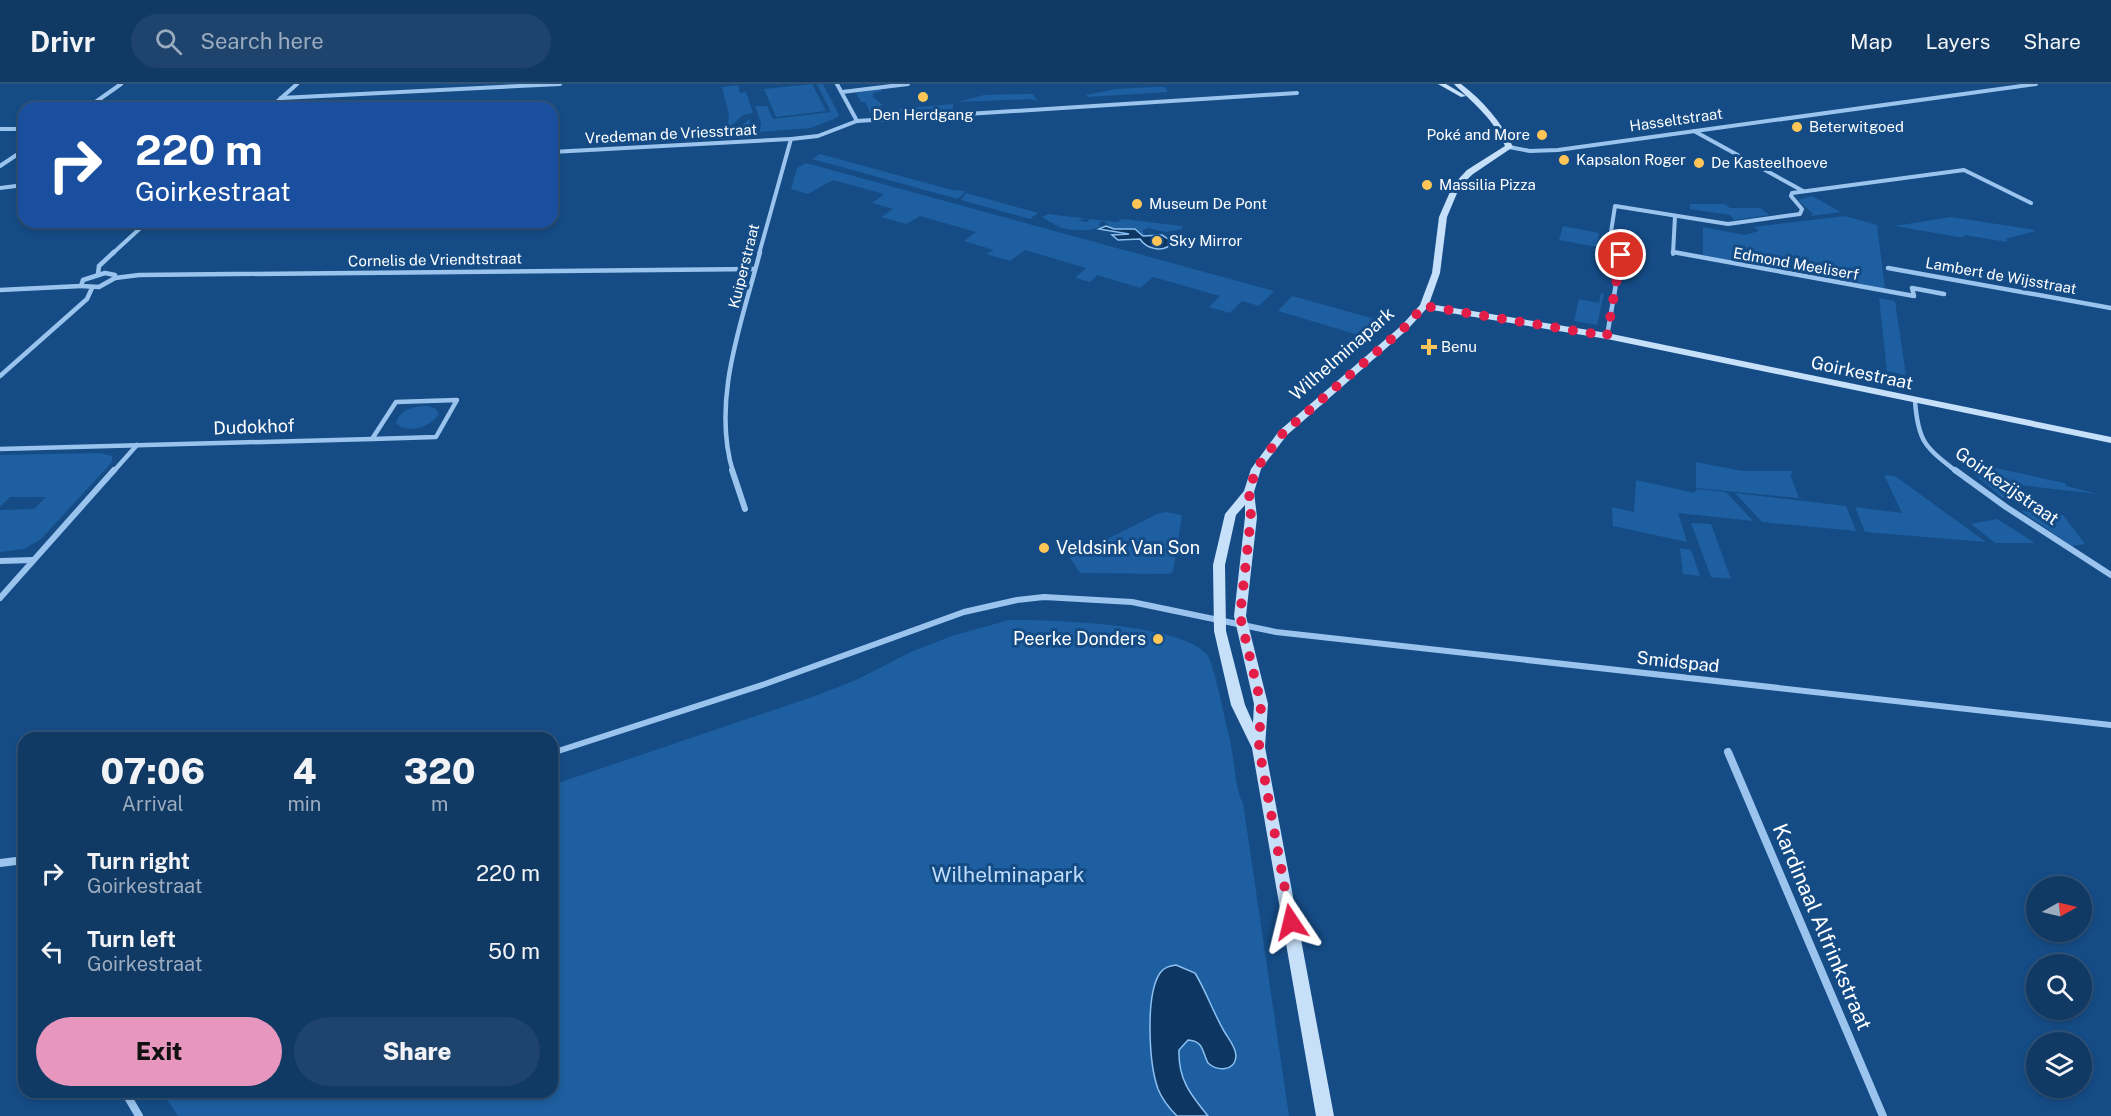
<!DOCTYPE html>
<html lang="en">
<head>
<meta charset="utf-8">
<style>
	:root { --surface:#103964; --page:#1e446d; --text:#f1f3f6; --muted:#9cacbf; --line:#305378; --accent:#e797bd }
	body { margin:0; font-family:"Public Sans",sans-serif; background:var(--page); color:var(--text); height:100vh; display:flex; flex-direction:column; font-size:22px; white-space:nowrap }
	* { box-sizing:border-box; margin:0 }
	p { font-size:20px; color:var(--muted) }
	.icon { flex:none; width:33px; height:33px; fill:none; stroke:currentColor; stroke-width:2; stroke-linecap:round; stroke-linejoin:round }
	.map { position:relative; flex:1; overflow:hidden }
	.panel { position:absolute; left:18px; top:648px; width:540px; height:366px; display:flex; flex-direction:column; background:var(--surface); border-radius:18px; box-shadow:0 3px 9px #0003,0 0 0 2px var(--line) }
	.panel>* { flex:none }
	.hud { position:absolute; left:18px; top:18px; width:540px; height:126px; border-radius:18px; box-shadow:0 3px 9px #0003,0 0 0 2px var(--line); background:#1a4fa0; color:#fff; overflow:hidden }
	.needle { width:39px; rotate:82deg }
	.tools { position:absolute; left:2026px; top:792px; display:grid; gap:12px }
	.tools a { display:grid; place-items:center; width:66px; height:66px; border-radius:50%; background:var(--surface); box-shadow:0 3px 9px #0003,0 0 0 2px var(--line); font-size:30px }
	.pin { position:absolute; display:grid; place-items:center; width:51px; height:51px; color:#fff; margin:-26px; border:3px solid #fff; border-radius:50%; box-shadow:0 2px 6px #0007 }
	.me { position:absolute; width:66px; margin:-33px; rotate:350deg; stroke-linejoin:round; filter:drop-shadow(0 0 4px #0008) }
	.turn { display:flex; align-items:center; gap:21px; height:126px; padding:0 18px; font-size:27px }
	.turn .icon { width:78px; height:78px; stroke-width:2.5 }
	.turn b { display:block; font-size:42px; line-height:51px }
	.eta { display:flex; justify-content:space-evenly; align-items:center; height:102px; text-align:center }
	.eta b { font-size:36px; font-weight:800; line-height:42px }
	.action { display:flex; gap:12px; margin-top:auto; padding:12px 18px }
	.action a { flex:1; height:69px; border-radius:36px; background:var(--accent); color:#111; font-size:24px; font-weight:800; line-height:69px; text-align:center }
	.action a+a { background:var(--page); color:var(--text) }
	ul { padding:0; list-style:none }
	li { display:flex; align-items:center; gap:18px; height:78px; padding:0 18px }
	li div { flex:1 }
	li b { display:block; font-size:22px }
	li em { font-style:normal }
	header { display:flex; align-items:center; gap:36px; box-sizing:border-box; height:84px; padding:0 30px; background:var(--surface); border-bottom:2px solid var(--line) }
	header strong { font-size:28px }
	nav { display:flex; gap:33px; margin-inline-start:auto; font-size:21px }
	.search { width:420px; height:54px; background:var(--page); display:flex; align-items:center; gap:15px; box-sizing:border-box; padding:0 21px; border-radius:33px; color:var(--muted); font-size:22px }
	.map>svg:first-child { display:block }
</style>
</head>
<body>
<header>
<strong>Drivr</strong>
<div class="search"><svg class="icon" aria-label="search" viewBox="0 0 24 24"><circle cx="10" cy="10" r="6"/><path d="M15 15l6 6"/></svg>Search here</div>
<nav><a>Map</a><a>Layers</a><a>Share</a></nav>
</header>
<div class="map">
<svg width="2111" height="1032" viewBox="0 0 2111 1032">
	<rect width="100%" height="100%" fill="#154c86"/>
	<!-- green -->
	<g fill="#1d5fa0">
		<path d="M812,0L826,27L776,33L764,5Z"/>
		<path d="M817,0H823L839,31L836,34L811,44L760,48L761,39L755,22H767L773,35L831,28Z"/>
		<path d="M738,1L740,9L746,8L753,29L743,31L727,46L736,47L750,34L749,48L726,49L729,31L722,3Z"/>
		<path d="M1154,3H1165L1168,8L1088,13L1086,11L1116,5Z"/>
		<path d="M880,5L882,7L873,9V13L883,21L880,22L883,26L953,20V25L871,30L865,18H861L856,9Z"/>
		<path d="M1022,10H1033L1038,18L1032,15L958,18L984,11Z"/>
		<path d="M820,70L952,106L965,107L958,115L812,75Z"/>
		<path d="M806,79L1274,207L1259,222L1242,217L1230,229L1209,223L1220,212L1153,193L1140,204L1097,191L1090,198L1075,194L1086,184L1025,166L1010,177L986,170L994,166L964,157L976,148L920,132L906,140L881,133L893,125L872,119L884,110L833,96L808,110L791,105L797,84Z"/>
		<path d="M966,109L1038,129L1030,135L961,116Z"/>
		<path d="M1812,112L1841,128L1810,132L1813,130L1798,116Z"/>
		<path d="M1690,120H1725L1730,124H1760L1769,131L1734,136L1730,131L1690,125Z"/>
		<path d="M1048,130L1081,134L1083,135L1077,137L1088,138L1089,135L1117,138L1122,135L1183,142L1182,145L1166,148L1148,144L1142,147L1145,150L1143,151L1135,144L1113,145L1104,137L1100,138L1099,141L1102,142C1091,148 1071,147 1058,143L1061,139L1057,142L1042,133Z"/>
		<path d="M1845,132L1877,141L1885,205L1834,195L1832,188L1752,174L1749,180L1703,171V143L1744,151L1759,147L1754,143Z"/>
		<path d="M1951,133L2035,146V147L2006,155L2007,158L1964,151V153H1958L1895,142Z"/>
		<path d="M1563,142L1599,149L1597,163L1559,156Z"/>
		<path d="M1601,209H1604L1597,241L1574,237L1579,215L1599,219Z"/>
		<path d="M1292,212L1375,235H1377L1362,252L1278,227Z"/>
		<path d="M1879,214L1895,217L1906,291L1887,287Z"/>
		<path d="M428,322L436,325L439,330C431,343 407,351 396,339C400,325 415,322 428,322Z"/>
		<path d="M100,369L112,372V378L40,456L24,465L0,468V426L34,425L46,413H10L0,423V371Z"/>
		<path d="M1696,378L1742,387H1792L1793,389L1790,390L1799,414L1696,404Z"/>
		<path d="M1986,382L2065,399L2066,402L2098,410L1994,398L2005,413L2003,414L1974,390Z"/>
		<path d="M1884,391L1895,392L1986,458L1865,448L1855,423L1902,429Z"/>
		<path d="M1636,396L1695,409L1696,405L1726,408L1753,437L1678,429L1687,458L1613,442L1612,423L1634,428Z"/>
		<path d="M1735,409L1846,422L1856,447L1762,438Z"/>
		<path d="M2021,427L2063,431L2085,460L2072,462Z"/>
		<path d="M1165,428L1182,431L1173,488L1168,490L1080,489L1070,474L1157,430Z"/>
		<path d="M1997,435L2035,459H1995L1971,440Z"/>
		<path d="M1691,439L1711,440L1731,495L1711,493Z"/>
		<path d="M1680,464L1691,466L1700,492L1683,490Z"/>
		<path d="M1009,536C1052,536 1183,539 1208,572C1214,581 1225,637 1229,652C1234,670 1235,707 1243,719L1289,1032H178L162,1008H552V701L815,612L856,596L913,567L952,552Z"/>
	</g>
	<!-- water -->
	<g fill="#0d3663" stroke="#8cc0f1" stroke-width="1.5">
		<path d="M1106,142L1114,145H1135L1143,152L1162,151L1173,158C1165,169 1147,166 1140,155L1118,156L1112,151L1129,150L1099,145Z"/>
		<path d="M1176,881L1195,889C1206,907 1213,928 1224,947C1228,954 1236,963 1236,972C1235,988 1217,987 1208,979C1202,968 1204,957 1188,956L1179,966C1178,995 1190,1010 1208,1032H1177C1169,1024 1162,1015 1158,1005C1149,980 1145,911 1160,889C1164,883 1170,882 1176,881Z"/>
	</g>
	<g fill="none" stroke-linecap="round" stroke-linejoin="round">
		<!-- street-far3 -->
		<g stroke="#9ac4ee" stroke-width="4">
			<path d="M842,8L908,0"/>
			<path d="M281,14L560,0"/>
			<path d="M87,24L121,0"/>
			<path d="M270,24L297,0"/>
			<path d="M857,37L1297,9"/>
			<path d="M0,45H24"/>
			<path d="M1694,47L1803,107"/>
			<path d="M1509,63L1530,67L1558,66L2036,0"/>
			<path d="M552,68L791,55"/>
			<path d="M0,82L24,66"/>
			<path d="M0,104L24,101"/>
			<path d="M112,170L147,138"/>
			<path d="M759,170L791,55L818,52L857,37L837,0"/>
			<path d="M1619,170L1609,161L1615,122L1728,140L1800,130L1802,125L1791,112L1792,109L1964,86L2031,119"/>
			<path d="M1673,170L1675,132"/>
		</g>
		<!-- street-far2 -->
		<g stroke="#9ac4ee" stroke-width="4.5">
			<path d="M1673,168L1914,212L1912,204L1944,210"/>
			<path d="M1888,184L2111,224"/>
			<path d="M105,189L115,191V194L99,203L81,202L83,196Z"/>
			<path d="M98,190L99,182L114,168"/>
			<path d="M115,194L139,191L755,185"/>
			<path d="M0,206L81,202"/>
			<path d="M1607,252L1621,171L1618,168"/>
			<path d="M0,292L87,215L92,204"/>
			<path d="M457,316L436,353L372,355L396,318Z"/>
			<path d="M1915,317C1918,358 1925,363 1957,388"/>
			<path d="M0,365L372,355"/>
			<path d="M113,388L137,361"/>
			<path d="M733,388C711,316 742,238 760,168"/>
		</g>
		<!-- street-far1 -->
		<g stroke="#9ac4ee" stroke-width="6">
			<path d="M732,386L745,425"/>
			<path d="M1955,386L2006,423L2111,491"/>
			<path d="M0,477L33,476"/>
			<path d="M0,514L114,386"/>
			<path d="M552,669L765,600L964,528L1017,516L1044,513L1132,518L1276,548L2111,641"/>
		</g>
		<!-- street -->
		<g stroke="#9ac4ee" stroke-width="8">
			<path d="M1728,668L1883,1032"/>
			<path d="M552,669L556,668"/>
			<path d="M0,779L24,776"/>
			<path d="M125,1008L139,1032"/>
		</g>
		<!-- secondary -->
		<g fill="#c7e0fa" fill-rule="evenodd">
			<path d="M1438,0H1446L1466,12L1461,13Z"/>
			<path d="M1454,0H1461C1483,17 1501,37 1513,63L1473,90L1460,102L1447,133L1440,189L1429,220L1607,249L2111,353V359L1607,255L1426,225L1407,246L1287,351L1261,385L1254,408L1257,433L1246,532L1268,620L1265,663L1334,1032H1316L1252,664L1231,621L1214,547L1213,481L1225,430L1244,407L1251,385L1279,347L1401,242L1420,221L1432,189L1439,133L1453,101L1467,86L1505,62C1494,35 1474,20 1454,0ZM1245,421V433L1234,532L1254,620L1253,639L1245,621L1226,547L1225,481L1236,431Z"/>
		</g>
	</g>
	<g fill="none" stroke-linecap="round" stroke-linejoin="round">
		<!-- route -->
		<path stroke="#e11d48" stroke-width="10" stroke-dasharray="0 18" d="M1291,838L1259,664L1261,620L1240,532L1251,433L1249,408L1256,385L1283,349L1404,244L1424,222L1607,252L1621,171"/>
	</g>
	<!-- markers -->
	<g fill="#ffc657" stroke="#154c86" stroke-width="2">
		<circle cx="923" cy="13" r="6"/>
		<circle cx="1797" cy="43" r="6"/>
		<circle cx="1542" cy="51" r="6"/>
		<circle cx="1564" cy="76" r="6"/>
		<circle cx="1699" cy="79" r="6"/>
		<circle cx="1427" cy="101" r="6"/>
		<circle cx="1137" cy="120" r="6"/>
		<circle cx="1157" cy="157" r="6"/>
		<path d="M1426 254h6v6h6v6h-6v6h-6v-6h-6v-6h6z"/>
		<circle cx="1044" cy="464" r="6"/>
		<circle cx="1158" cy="555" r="6"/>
	</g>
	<g text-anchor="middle" stroke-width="6" stroke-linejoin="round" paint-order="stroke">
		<!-- far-poi labels -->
		<g font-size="15" fill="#fff" stroke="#154c86" text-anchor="start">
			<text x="923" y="36" text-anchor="middle">Den Herdgang</text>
			<text x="1809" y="48">Beterwitgoed</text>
			<text x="1530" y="56" text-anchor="end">Poké and More</text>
			<text x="1576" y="81">Kapsalon Roger</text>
			<text x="1711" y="84">De Kasteelhoeve</text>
			<text x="1439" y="106">Massilia Pizza</text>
			<text x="1149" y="125">Museum De Pont</text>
			<text x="1169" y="162">Sky Mirror</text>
			<text x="1441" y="268">Benu</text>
		</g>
		<!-- far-street labels -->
		<g font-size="15" fill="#fff" stroke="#154c86">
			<text transform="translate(1676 36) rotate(-8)" y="5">Hasseltstraat</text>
			<text transform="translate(671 50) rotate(-3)" y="5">Vredeman de Vriesstraat</text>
			<text transform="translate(435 176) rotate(-1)" y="5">Cornelis de Vriendtstraat</text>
			<text transform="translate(1796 180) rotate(10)" y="5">Edmond Meeliserf</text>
			<text transform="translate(744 182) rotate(-76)" y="5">Kuiperstraat</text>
			<text transform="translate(2001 192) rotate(10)" y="5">Lambert de Wijsstraat</text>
		</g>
		<!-- street labels -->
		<g font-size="18" fill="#fff" stroke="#154c86">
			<text transform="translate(1342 270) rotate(-41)" y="6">Wilhelminapark</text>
			<text transform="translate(1862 289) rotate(12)" y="6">Goirkestraat</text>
			<text transform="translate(254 343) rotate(-2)" y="6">Dudokhof</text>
			<text transform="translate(2007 402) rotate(35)" y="6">Goirkezijstraat</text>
			<text transform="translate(1678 578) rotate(6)" y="6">Smidspad</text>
		</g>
		<!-- poi labels -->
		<g font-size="18" fill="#fff" stroke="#154c86" text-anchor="start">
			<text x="1056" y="470">Veldsink Van Son</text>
			<text x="1146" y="561" text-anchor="end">Peerke Donders</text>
		</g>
		<!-- near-park labels -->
		<g font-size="21" fill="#c0ddfb" stroke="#154c86">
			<text x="1008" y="798">Wilhelminapark</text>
		</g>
		<!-- near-street labels -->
		<g font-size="21" fill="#fff" stroke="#154c86">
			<text transform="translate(1822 843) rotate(67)" y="7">Kardinaal Alfrinkstraat</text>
		</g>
	</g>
</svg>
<div class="tools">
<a><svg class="needle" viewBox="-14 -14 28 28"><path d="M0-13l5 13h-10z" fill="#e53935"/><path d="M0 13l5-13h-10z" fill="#9cacbf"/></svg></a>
<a><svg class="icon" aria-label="search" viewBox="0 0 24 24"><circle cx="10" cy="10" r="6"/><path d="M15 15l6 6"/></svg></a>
<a><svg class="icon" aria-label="layers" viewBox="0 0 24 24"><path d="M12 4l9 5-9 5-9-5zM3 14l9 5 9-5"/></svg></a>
</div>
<div class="pin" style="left:1621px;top:171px;background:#d93025"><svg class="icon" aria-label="arrive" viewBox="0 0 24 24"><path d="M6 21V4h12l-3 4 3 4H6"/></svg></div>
<svg class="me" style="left:1291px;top:838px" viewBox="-20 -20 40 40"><path d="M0-17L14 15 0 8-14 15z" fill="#e11d48" stroke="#fff" stroke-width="4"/></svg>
<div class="hud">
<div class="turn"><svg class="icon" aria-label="right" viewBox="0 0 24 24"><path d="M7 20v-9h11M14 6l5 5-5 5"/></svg><div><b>220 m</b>Goirkestraat</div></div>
</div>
<section class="panel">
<div class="eta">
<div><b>07:06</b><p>Arrival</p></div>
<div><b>4</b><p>min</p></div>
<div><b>320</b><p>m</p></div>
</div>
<ul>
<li><svg class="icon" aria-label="right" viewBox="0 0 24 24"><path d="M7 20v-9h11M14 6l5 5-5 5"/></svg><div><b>Turn right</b><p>Goirkestraat</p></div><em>220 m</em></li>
<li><svg class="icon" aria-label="left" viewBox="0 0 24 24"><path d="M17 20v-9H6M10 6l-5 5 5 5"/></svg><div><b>Turn left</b><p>Goirkestraat</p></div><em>50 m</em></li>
</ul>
<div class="action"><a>Exit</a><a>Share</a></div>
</section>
</div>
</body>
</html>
